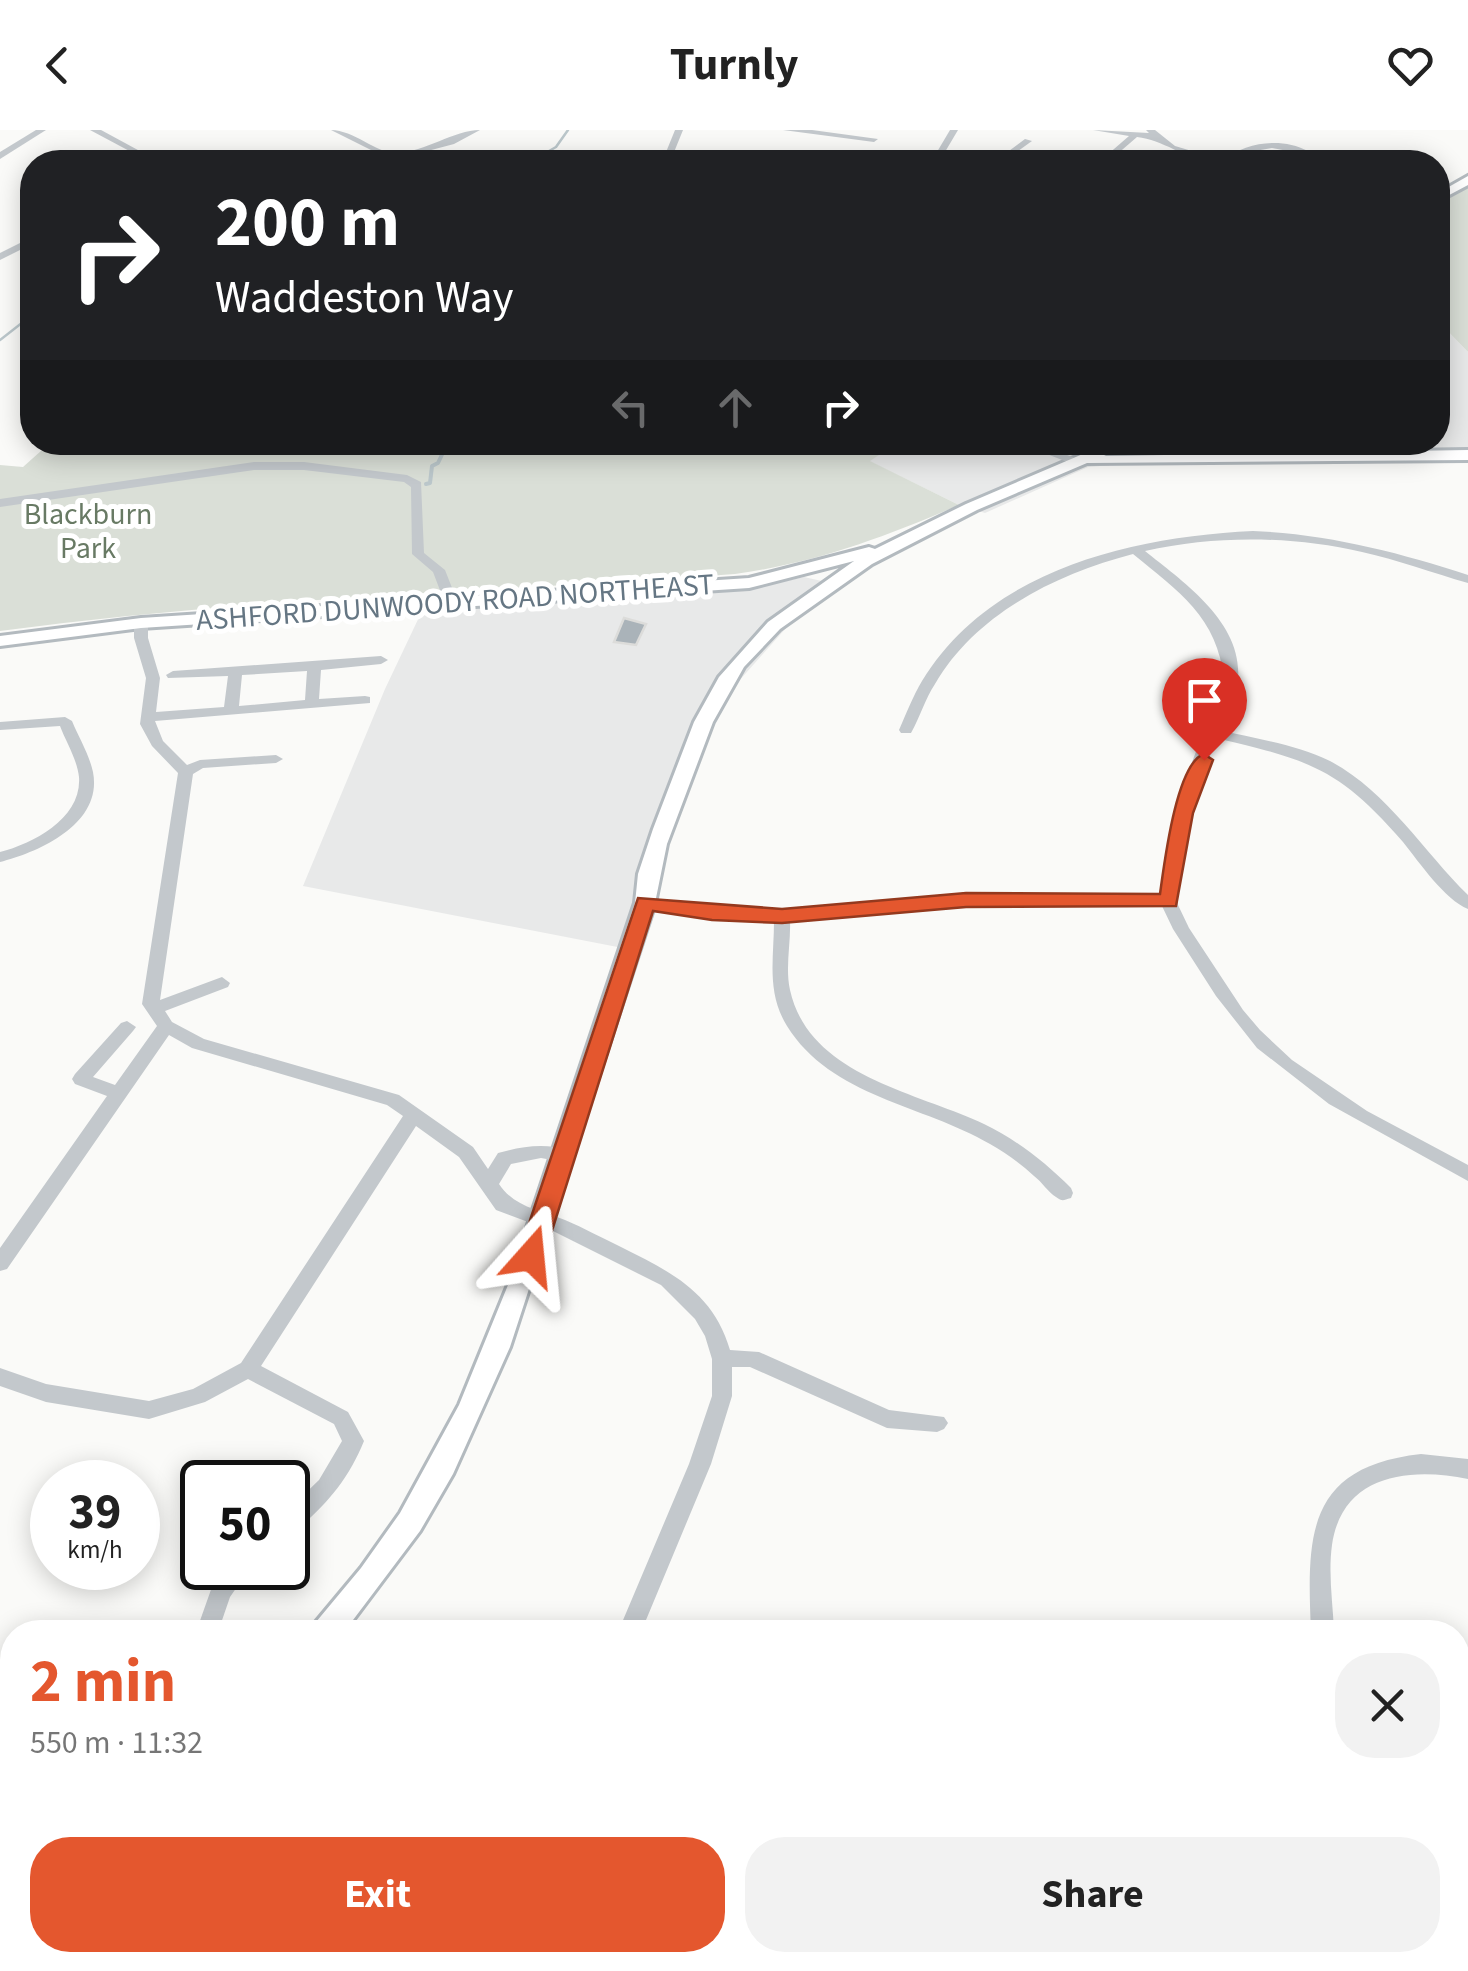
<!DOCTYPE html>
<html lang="en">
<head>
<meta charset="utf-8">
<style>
	:root { --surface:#fff; --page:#f2f2f2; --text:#222; --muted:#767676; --accent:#e4572e }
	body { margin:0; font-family:"Source Sans 3",sans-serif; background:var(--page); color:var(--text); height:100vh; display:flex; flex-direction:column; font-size:38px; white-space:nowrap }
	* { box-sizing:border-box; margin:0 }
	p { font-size:32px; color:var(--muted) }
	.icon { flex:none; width:55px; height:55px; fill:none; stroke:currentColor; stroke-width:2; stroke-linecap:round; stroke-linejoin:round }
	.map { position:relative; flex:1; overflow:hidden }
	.sheet { position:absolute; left:0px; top:1490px; width:1470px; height:352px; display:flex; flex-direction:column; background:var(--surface); border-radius:40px 40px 0 0; box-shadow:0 5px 25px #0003 }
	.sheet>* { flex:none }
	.hud { position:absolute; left:20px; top:20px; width:1430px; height:305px; border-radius:40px; box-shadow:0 5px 25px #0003; background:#202124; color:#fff; overflow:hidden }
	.speed { position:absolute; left:30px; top:1330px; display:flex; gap:20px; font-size:50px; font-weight:700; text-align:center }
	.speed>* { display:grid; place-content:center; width:130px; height:130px; border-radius:50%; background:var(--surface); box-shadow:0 5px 25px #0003; line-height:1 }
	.speed small { font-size:25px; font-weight:400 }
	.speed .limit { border:5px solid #111; border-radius:15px; background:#fff; color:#111 }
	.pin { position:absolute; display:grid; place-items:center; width:85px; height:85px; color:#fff; margin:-102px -42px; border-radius:50% 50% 50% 0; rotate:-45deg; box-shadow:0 0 10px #0007 }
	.pin .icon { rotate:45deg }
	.me { position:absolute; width:110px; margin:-55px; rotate:18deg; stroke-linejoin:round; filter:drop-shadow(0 0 8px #0008) }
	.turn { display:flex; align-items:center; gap:35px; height:210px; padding:0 30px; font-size:45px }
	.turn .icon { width:130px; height:130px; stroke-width:2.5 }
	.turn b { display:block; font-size:70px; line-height:85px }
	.lanes { display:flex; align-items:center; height:95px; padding:0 30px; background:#0003; justify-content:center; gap:50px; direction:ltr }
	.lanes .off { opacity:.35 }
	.round { display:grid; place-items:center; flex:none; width:105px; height:105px; border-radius:40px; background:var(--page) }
	.headline { display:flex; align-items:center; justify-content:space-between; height:170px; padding:0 30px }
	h1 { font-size:60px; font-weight:700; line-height:75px; color:var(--accent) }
	.action { display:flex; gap:20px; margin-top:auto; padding:20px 30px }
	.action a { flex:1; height:115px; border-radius:40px; background:var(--accent); color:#fff; font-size:40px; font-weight:700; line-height:115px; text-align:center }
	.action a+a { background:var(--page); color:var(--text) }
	header { display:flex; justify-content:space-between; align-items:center; height:130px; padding:0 30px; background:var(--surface); font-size:45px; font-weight:700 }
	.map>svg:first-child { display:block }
</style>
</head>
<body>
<header><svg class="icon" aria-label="back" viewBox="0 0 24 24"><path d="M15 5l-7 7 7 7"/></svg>Turnly<svg class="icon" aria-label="heart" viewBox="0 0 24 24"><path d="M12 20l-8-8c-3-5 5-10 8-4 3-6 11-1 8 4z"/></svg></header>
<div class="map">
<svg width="1468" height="1841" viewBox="0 0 1468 1841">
	<rect width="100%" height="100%" fill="#fafaf8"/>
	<!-- built -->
	<g fill="#e8e9e9">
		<path d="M1438,191L1468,222V322L1258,323L1088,337L985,383L959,375L869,331L900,312H1438Z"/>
		<path d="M804,447L835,454L803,479L722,570L673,686L633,820L303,756L385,559L422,481L672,467L747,460Z"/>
	</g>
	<!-- green -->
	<g fill="#dadfd7">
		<path d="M1468,47V222L1438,191V67Z"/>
		<path d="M51,312H899L870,331L959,375C885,407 815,433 735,444C490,462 243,468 0,501V335L23,337Z"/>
	</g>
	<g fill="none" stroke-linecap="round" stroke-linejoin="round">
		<!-- stream-far1 -->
		<g stroke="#bbc7cb" stroke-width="2.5">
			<path d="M530,32L556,17L568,0"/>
			<path d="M0,210L32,185"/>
		</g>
		<!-- stream -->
		<path stroke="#bbc7cb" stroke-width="4" d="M426,354L430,353L432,336L438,333L448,312"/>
	</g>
	<!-- building -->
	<path fill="#aab3b9" stroke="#dcdcda" stroke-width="2.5" d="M624,488L646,494L636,515L614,512Z"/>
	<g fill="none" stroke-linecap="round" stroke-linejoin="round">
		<!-- secondary casing -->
		<g stroke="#b3babf" stroke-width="6">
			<g id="secondary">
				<path d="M1468,46V55L1438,71V63Z"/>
				<path d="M1111,312H1132L1104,326L1468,320V330L1087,333L977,380L872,434L780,499L744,537L713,592L667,714L655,773L510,1217L453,1344L420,1401L344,1502H311L316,1492L361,1438L400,1383L459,1275L508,1155L635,773L638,744L653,699L694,592L719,547L768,492L854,431L749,458L141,498L0,516V506L141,488L749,448L869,417L875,419L966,374Z"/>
				<path d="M12,1816V1830H36L31,1841H0V1826Z"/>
			</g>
		</g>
		<!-- street -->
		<g fill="#c3c8cc" fill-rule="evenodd">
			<path d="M36,0H46L0,29V22Z"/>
			<path d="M90,0H101L160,32H150Z"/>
			<path d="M331,0C354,0 377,24 397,23C425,22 454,0 480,0L454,14L401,28L400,31L370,32L385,27Z"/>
			<path d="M675,0H683L670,32H662Z"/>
			<path d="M783,0H812L878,9L874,12Z"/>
			<path d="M950,0H958L939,32H931Z"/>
			<path d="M1093,0L1149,3L1146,0H1155L1175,16L1222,30C1247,12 1281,7 1308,21L1304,24L1272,18L1249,22L1288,32C1274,32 1253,24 1241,26C1230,27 1226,35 1211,32C1184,28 1163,10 1137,7L1108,32H1099L1129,6Z"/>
			<path d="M1025,9L1032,11L1003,32H994Z"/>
			<path d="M734,23L797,29L801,32L731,28Z"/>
			<path d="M32,107V114L0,130V123Z"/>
			<path d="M1016,312H1034L1085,332L1075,335Z"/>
			<path d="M254,332H304L407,345L421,352L424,423L445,440L458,473L456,476H446L433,442L412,424L411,357L404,352L304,340H254L0,377V369Z"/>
			<path d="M1253,401C1327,404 1398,422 1468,445V453C1433,443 1398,430 1362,422C1291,406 1217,405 1145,421C1182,451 1243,492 1238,549C1236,565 1225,584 1219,600C1256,609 1296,614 1330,631C1387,661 1423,721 1468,765V779C1445,770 1419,732 1403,712C1339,638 1309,630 1216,608L1189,688L1178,743V775L1189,798L1243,880L1260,900L1292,930L1367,981L1468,1035V1051L1329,974L1257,918L1216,866L1173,799L1162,776L966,775L790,791C791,813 785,837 790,860C809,946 917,962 984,994C1017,1010 1045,1032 1071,1058L1073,1063L1071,1068C1063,1070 1063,1072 1056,1067C1048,1062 1042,1052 1034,1046C1021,1034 1006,1023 990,1014C924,975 831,967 787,896C766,862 774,828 774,791L712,788L645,778L637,773L645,768L712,778L782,781L966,765L1161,766C1163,690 1198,620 1224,550C1218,487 1178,461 1133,424C1057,444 976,483 935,554C925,569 920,587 911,603H901L899,600C906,584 913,566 922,551C990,439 1132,407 1253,401Z"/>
			<path d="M141,489L148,493V508L160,548L156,582L224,577L228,546L168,548L166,545L173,541L381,526L388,530L381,534L321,540L319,569L365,566L370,567V573L155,591L163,611L187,635L200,630L276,625L283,629L276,633L203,638L193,644L160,870L222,847L230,853L228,857L165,881L172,892L204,909L399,965L473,1017L488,1039L498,1023C523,1016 544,1013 570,1020L572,1025L570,1030L563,1032L541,1028L511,1034L499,1054C514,1077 539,1080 565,1090C584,1098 602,1108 621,1117C671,1142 713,1162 730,1220L759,1222L889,1280L944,1287L948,1293L944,1299L937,1302L887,1298L750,1237H732V1266L711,1334L641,1502H618L689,1334L712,1266V1229L705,1206L695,1189L661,1155L555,1102L496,1080L459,1027L416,996L261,1236L348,1282L364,1311C349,1348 327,1375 296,1400L288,1403V1380L319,1350L342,1311L334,1294L248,1249L205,1272L149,1289L46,1272L0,1256V1238L46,1254L149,1271L193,1259L241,1233L403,986L387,975L192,918L169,905L7,1139L0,1141V1118L107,966L75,954L72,949L75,944L121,893L127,891L136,897L133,901L93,947L115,955L157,896L142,874L178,643L152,616L140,594L146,548L134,508V493ZM307,541L305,570L239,576L242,545Z"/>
			<path d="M65,587L72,591C79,608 89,624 93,642C103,694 39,722 0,732V722C34,713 82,688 79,647C77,629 66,612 60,596L0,600V592Z"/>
			<path d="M1421,1324L1468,1329V1349C1410,1337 1342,1344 1332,1415C1328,1444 1333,1473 1334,1502H1311C1307,1407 1305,1337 1421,1324Z"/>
			<path d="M226,1438H250L230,1467L218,1502H196L213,1454Z"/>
			<path d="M380,1830H410L405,1841H375Z"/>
			<path d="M743,1830H772L777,1841H748Z"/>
			<path d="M804,1830H837L831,1841H798Z"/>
			<path d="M1377,1830H1406L1411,1841H1382Z"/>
		</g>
		<!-- secondary -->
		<use href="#secondary" fill="#fff" fill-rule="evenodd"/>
	</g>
	<!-- route -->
	<path fill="#e4572e" stroke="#94391e" stroke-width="2.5" d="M1204,624L1213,630L1193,683L1176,776L966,777L782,793L712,790L653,781L544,1126L540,1133H522L518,1126L638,768L782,779L966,763L1160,764C1164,736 1176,633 1204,624Z"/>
	<g text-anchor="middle" stroke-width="10" stroke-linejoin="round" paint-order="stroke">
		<!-- far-park labels -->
		<g font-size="30" fill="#687a64" stroke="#fff">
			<text x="88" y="394">Blackburn<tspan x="88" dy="34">Park</tspan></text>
		</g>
		<!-- far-street labels -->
		<g font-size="30" fill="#657683" stroke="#fff">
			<text transform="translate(455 472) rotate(-4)" y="10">ASHFORD DUNWOODY ROAD NORTHEAST</text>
		</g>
	</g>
</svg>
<div class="speed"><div>39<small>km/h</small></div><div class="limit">50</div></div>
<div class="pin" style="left:1204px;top:630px;background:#d93025"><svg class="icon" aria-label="arrive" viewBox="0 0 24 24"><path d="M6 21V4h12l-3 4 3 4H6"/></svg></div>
<svg class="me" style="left:531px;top:1126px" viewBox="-20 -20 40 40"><path d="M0-17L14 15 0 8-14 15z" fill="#e4572e" stroke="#fff" stroke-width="4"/></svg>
<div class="hud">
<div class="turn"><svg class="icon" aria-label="right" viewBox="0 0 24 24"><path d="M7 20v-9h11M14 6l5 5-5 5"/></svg><div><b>200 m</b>Waddeston Way</div></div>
<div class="lanes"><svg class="icon off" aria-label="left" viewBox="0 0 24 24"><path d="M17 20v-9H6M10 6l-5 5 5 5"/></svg><svg class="icon off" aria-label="ahead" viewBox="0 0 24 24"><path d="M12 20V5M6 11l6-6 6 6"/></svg><svg class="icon" aria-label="right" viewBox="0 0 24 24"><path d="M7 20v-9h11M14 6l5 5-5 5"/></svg></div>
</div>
<section class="sheet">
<div class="headline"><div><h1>2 min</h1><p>550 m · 11:32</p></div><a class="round"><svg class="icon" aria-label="close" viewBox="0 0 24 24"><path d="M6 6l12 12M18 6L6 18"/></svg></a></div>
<div class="action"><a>Exit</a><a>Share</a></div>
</section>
</div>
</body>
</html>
